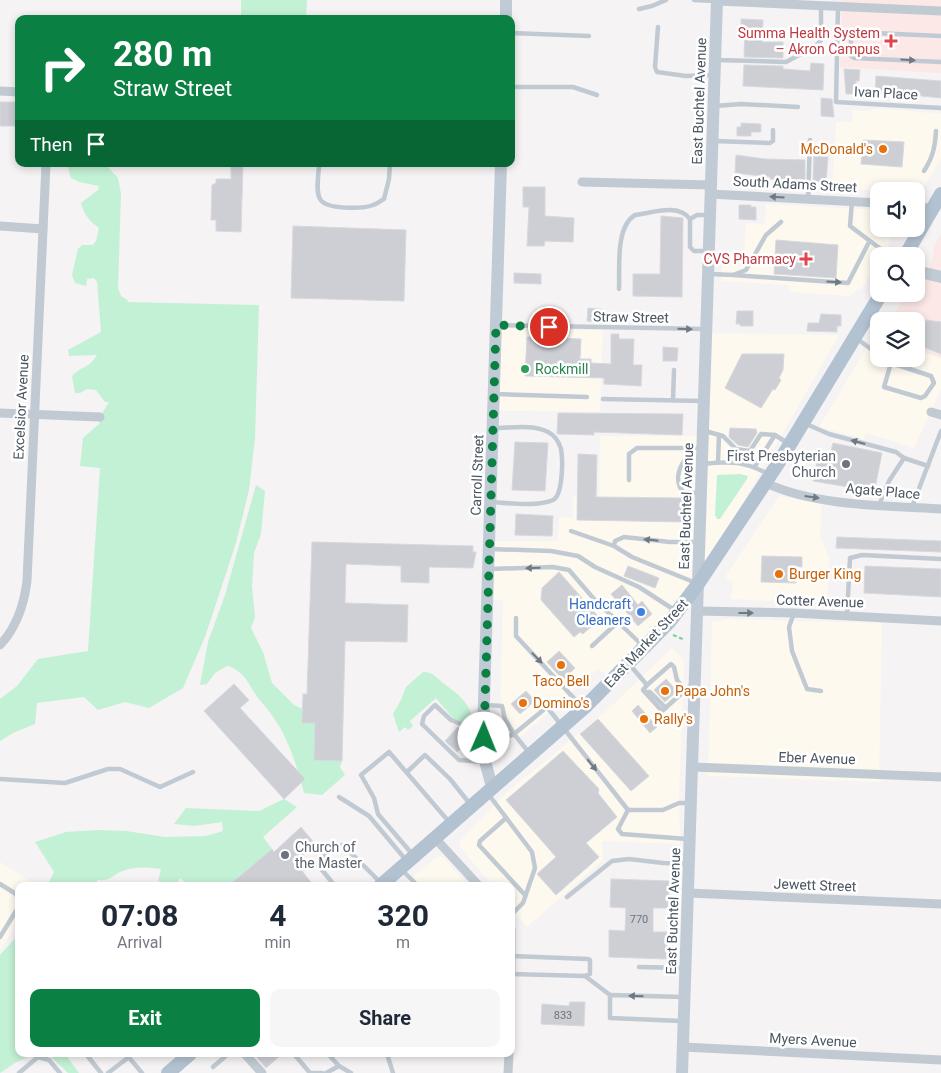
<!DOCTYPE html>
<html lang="en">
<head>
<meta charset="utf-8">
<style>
	:root { --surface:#fff; --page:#f6f6f7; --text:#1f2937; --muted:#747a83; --accent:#0b8043 }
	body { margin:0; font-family:Roboto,sans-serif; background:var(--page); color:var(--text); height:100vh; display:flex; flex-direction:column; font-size:19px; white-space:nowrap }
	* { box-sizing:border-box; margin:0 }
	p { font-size:16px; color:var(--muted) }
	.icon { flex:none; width:28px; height:28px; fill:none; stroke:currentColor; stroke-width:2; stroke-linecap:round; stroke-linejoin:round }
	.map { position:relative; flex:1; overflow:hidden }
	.sheet { position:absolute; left:15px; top:882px; width:500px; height:175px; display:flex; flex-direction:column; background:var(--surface); border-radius:10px; box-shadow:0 2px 8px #0003 }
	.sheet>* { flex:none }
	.hud { position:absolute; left:15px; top:15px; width:500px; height:152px; border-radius:10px; box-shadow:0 2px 8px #0003; background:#0b8043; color:#fff; overflow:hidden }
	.tools { position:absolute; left:870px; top:182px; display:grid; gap:10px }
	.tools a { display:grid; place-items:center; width:55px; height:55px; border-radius:10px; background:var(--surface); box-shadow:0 2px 8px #0003; font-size:25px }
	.pin { position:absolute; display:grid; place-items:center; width:42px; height:42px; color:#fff; margin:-21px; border:2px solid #fff; border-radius:50%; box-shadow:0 1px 5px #0007 }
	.me { position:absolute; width:55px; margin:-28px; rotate:1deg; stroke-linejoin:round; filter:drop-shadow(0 0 4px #0008) }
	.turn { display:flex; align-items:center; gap:18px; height:105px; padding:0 15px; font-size:22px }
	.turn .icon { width:65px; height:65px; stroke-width:2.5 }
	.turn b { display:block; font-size:35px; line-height:42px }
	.then { display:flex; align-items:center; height:48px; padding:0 15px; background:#0003; gap:10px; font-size:19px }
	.eta { display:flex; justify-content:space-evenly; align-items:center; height:85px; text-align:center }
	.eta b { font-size:30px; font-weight:700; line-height:35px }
	.action { display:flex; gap:10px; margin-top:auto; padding:10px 15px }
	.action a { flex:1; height:58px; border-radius:10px; background:var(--accent); color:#fff; font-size:20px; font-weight:700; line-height:58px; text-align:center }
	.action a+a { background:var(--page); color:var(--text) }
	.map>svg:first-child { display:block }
</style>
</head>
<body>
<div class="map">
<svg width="941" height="1073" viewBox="0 0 941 1073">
	<rect width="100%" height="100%" fill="#f5f3f3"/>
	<!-- commercial -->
	<g fill="#fdf9ef">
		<path d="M877,108L941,114V158L921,192L832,188L836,122H852L853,110L868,111Z"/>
		<path d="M766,204L879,210V229H894L888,245L881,256H879V260L861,290L859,289L849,296L789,292L788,285L721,281L722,266L733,265L741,260L744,254L746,223L765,224Z"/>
		<path d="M501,329L603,330L600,412L496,411Z"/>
		<path d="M708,333L839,335L702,574Z"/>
		<path d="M874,335L879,337V359H916V349L941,358V389L914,448L866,433L864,439L819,427Z"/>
		<path d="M600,436H701L695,584L612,676L597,670L508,748L504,749L499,742L503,600H489L491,541H558L559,517L573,518V496H599Z"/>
		<path d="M779,496L822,503L820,536L829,558L827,604L731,599L733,583L725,577Z"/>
		<path d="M728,619L882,623L879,782L708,776L712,622Z"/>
		<path d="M672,648L684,661L679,796L680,844L602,841L603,860L527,927L511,908V886H493L459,846L460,841L506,793L605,712Z"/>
		<path d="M437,856L443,857L469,886H402Z"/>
		<path d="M0,862L39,886H19V921L0,950Z"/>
	</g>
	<!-- medical -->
	<g fill="#fce8e6">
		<path d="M829,0H941V73L840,67L842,1Z"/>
		<path d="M941,234V358L916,349V321H890L906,296L922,290L933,257L934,247Z"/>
	</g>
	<!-- green -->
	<g fill="#c3f1d5">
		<path d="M241,0H307L306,19H241Z"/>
		<path d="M67,164H105L118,178L121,194L118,288L121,296L129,301L126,302L259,305L255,438L249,490L236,543L205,637L183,688L149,708L125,702L98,710L84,697L37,703L35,724L13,733L0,741V699L17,686L38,659L88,651L100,468L80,466L83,438L99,424L100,417L109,402H105L96,390L87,389L80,393H75L72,376C80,367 91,367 97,355L69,356L68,350L101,332L97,282L94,278L87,279L86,286L75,283L72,275L78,249L82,245H93L96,241L99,228C89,221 84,214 81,203L98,190L99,186L79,182L71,178Z"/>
		<path d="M740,474L748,476L747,479L720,519H717L715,515L717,475Z"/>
		<path d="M256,485L265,491L261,534L254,553L252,586L255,617L251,628L263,652L272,683L294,705L303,709L315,723L314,760L342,761L340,767L345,775L322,795L304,793C297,767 289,739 273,717C269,710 263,704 258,698C249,685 244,670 227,666L215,673L207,684L200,685L208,642L225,595Z"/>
		<path d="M423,672C434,672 435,677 443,683C457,693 477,708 471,728L457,723L436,698L410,721L413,726L408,730L405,727L399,732L393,714L401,700L406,687Z"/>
		<path d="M284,799L297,807L263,837L272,849L228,886H190L180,878L176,886L158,881L161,869C148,867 133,866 120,872C111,877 109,881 98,880L93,886H47L54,872L35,842L66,832L97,830L126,831L165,837L206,836L223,831L222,822L195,826L174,824L186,808L259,811Z"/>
		<path d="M19,934V1054H34L15,1063L0,1073V955Z"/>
		<path d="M35,1054H65L79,1073H68L51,1057Z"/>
	</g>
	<!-- building -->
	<g fill="#cdcfd5" stroke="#d7d9de">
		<path d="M741,19L763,20L762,42H783V58L744,57L745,28H741Z"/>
		<path d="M811,63L824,64L823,90L743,86L744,65L783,66V69L810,71Z"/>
		<path d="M844,69L860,70L859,81H856L855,94H846Z"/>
		<path d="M876,76L941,81V98L921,96L920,92L900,91V94L875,93Z"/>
		<path d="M821,98L832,99L834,117L821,116Z"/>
		<rect x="0" y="102" width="19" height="24"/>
		<path d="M741,123L761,124V132H751V136H737V127H741Z"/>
		<path d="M863,140L904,142L902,167L861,164Z"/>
		<path d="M736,155L765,159L805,160V180L770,179V177L735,173Z"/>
		<path d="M814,155L828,157L826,182L813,181Z"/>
		<path d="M231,164H243L241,232L216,231V220H211L212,185L216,183V179H231Z"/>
		<path d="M523,187H545V216L574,218L573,242L545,241L544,246H527L529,207H523Z"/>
		<path d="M739,205H751V207H756V220L739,219Z"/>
		<path d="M661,216L683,218L682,297L633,296V274H660Z"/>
		<path d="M293,226L406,230L404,301L291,298Z"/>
		<path d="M776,240L838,245L836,278L774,274Z"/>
		<path d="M514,273L541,274V284L514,283Z"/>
		<path d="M588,308L601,309V322L587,321Z"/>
		<path d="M737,311H753V326H740V324H736Z"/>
		<path d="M821,314L841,315V326H837V332L807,331L808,323H819Z"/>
		<path d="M926,320L941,322V354L916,344V338Z"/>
		<path d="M611,334H619V339H634L633,365H642L641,386L604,384V378L525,376L527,337L581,339L580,359H591V363L611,364Z"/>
		<path d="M663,347L678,348L677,361H663Z"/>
		<path d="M742,354H784L783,370L779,378L781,380L775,390L773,389L761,408L725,388Z"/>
		<path d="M558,413L683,414L682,435L594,432V435L557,434Z"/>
		<path d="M730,428L756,429L757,433L748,447L738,445L729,437Z"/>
		<path d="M515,442L548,443L545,491L512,490Z"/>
		<path d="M833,443L882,453L874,493L864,491L863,495L854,493V488L813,481L819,453L830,455Z"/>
		<path d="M578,454L597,455L596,497L685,498V522L577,520Z"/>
		<path d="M516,514L553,516L552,536L515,535Z"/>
		<path d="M837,537L941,541V552L836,548Z"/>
		<path d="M312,542L473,546V552H476L473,568L429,567V583L401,582V566L346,564L345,603L408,605L407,642L345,641L342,761L314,760L315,723H302L303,694H307Z"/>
		<path d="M762,556L802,557V567L796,566V583L761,582Z"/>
		<path d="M628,566L659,578L655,588L624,576Z"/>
		<path d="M865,566L941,569V597L864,593Z"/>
		<path d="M559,572L597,615L591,621L594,624L583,634L580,632L574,637L541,600L542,588Z"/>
		<path d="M622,585L638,605L642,601L652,614L638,626L611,594Z"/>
		<path d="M559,651L575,668L563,680L547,662Z"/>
		<path d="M666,679L677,691L665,702L654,690Z"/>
		<path d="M234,684L249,700L240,708L305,779L284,799L204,711Z"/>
		<path d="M526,691L535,701L520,714L511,704Z"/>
		<path d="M638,705L657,727L650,733L632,711Z"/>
		<path d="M598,719L649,776L631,791L580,734Z"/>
		<path d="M458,727L470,739L457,752L445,741Z"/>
		<path d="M563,751L599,789L598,793L617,817L586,843L599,857L556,895L537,874L556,857L506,800Z"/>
		<path d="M301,827L315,844L301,858L310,862L309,869L302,871L314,886H228L272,849L274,852Z"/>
		<path d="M611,879L669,881L668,908H653V932H667L666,959L609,957V930L625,931L626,908L610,907Z"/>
		<path d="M570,1002H585L584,1026L541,1024L542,1004L569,1006Z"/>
		<path d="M254,1054H282L266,1068Z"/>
	</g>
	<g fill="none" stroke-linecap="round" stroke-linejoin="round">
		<!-- path -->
		<path stroke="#7ad0a6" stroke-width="2" stroke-dasharray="4 2.5" stroke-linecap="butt" d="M673,635L685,640"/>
		<!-- lane -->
		<g stroke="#c1cad2" stroke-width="4.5">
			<path d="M694,0L716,1"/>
			<path d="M838,6L836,102L941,108"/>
			<path d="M639,9L652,6L666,0"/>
			<path d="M658,27L655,67L657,72L686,76L713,75"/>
			<path d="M511,33L589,36"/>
			<path d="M941,36L851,32V56L854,58L941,62"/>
			<path d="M717,60L786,62L816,46L821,40V5"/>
			<path d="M511,87H573L597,95"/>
			<path d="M715,106L741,104L798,107"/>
			<path d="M714,141L770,143L773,141V130"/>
			<path d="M319,164C319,174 315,190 320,199C326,210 363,209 373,205C377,204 380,201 384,199L389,179L390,164"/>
			<path d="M924,171C933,157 935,147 936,131"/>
			<path d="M808,199L810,140"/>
			<path d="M852,201L850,226L890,256"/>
			<path d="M706,251H694L690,247V219L697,215H708"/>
			<path d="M711,274L733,275L746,270L766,235L781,222"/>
			<path d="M733,275L848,283L869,242"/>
			<path d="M619,289C620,268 615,227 635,215C652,213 678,203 690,219"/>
			<path d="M497,325L704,329"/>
			<path d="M856,338L879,355"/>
			<path d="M885,359L891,363L931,376L934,383L925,396L921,398L884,387L891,363"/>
			<path d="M495,394L587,397"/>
			<path d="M603,399L703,401"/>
			<path d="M673,400L674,370"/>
			<path d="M804,423L829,434L896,452L904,458"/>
			<path d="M705,431L723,436L736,449L749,451"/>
			<path d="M693,448C683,462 671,476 683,492L699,493"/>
			<path d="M718,462L719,435"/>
			<path d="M742,463L761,434L775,435L789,444"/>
			<path d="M703,464C730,461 745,461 770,475"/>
			<path d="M755,466L775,435"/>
			<path d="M629,480V454L637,448H701"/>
			<path d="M492,502C508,503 538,507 553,500C563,495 563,460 561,449C559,442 554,435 548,432C534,424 510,428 495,428"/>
			<path d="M879,505L889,481L904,458L928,466"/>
			<path d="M912,507L941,431"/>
			<path d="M571,531L614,546"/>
			<path d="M490,549L551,551L578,556L595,567L639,587L676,611"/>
			<path d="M490,569L553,567L569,570L594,599L642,645"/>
			<path d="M696,583L632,557L614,546L615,541L624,537L670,542H698"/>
			<path d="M794,613L789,627L792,651L807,689L821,691"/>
			<path d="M847,615L850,558L862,555L941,559"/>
			<path d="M516,618V636L583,708"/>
			<path d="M592,646L617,623"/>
			<path d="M630,665L647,685L643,690L662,711L691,685"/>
			<path d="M647,685L671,664L674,667L677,680L685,690"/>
			<path d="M645,692H650L666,708"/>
			<path d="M486,705L502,706L505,719L514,734L502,739L486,738"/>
			<path d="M481,732L451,720L435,705L424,716L422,724L459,760L484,762"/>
			<path d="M530,754L514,734L547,707L628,810"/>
			<path d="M407,772L425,755L450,779L470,804"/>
			<path d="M0,779L65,783L108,769H120L160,787L193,772"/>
			<path d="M489,795L532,852L535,868L523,903L511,915"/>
			<path d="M339,797L369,816L406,860"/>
			<path d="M628,810L618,829L622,834L687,839"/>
			<path d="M628,810H663L679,803H690"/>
			<path d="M506,818L480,841L479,845L525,895"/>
			<path d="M413,855L378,814L374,798L361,775L389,752L450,823"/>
			<path d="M401,869L418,886"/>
			<path d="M0,884L16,894L19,902"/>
			<path d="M335,886L318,865C323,853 329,845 343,845L381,883"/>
			<path d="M567,897L612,861L629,859L663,863L688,864"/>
			<path d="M0,937L19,906"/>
			<path d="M639,967L685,968"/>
			<path d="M511,974L585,976L590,974V960L588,959L512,956"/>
			<path d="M585,976L610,995"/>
			<path d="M681,1021L610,1018V995L683,997"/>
			<path d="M86,1054L101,1073"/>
			<path d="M126,1054L142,1073"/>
			<path d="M294,1054L310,1073H322"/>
			<path d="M328,1054L339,1066L351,1073"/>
			<path d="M387,1054L393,1073"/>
			<path d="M213,1067L228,1054"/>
			<path d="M19,1073L38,1057L49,1060L60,1073"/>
			<path d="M108,1073L129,1057"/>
			<path d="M326,1073L339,1066"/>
		</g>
		<!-- street -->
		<g stroke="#c1cad2" stroke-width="9">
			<path d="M717,1L941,11"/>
			<path d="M0,91L19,92"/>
			<path d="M582,182L711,185"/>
			<path d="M710,194L879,203"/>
			<path d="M916,205L932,209"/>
			<path d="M0,226L43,229"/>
			<path d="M931,412L941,415"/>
			<path d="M0,413L100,417"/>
			<path d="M766,483C814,506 888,506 941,509"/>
			<path d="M698,611L794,613L941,621"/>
			<path d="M0,645C17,627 24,605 27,581L46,164"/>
			<path d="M693,767L941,777"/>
			<path d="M434,837L479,886"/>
			<path d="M688,893L941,904"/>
			<path d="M511,929V973"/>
			<path d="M683,1047L941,1060"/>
			<path d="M245,1054L262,1073"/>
			<path d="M508,1073L509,1054"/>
		</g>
		<!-- secondary -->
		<g stroke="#c1cbd6" stroke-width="12">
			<path d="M506,19V0"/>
			<path d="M916,271L941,277"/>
			<path d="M492,787L485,761L483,732L501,164"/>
			<path d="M682,1073L717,0"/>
		</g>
		<!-- primary -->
		<g stroke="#b3c2d1" stroke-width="14">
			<path d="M905,256L941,194"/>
			<path d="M380,886L585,707L670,621L698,584L781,459L881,294"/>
			<path d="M168,1073L190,1054"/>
		</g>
	</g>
	<!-- one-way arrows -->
	<defs><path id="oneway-solid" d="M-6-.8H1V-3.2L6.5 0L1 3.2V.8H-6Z" transform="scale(1.25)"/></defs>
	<g fill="#6e7983">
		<use href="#oneway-solid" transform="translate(908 60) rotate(3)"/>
		<use href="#oneway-solid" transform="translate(777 197) rotate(-177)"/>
		<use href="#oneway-solid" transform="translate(834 282) rotate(3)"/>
		<use href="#oneway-solid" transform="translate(685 329) rotate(1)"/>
		<use href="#oneway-solid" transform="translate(858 442) rotate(-165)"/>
		<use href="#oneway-solid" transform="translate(812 497) rotate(8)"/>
		<use href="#oneway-solid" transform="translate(651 540) rotate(-174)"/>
		<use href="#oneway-solid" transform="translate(533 568) rotate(179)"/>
		<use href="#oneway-solid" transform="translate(746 613)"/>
		<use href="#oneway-solid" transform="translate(537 658) rotate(46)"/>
		<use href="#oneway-solid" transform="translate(592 765) rotate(51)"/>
		<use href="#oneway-solid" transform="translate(636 996) rotate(-178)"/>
	</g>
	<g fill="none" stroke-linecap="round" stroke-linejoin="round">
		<!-- route -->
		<path stroke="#0b8043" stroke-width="9" stroke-dasharray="0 16.2" d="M484,738L496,325L549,327"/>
	</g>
	<!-- markers -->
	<g fill="#e0444e" stroke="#fff" stroke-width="2">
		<path d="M888.5 33.5h5v5h5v5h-5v5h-5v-5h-5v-5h5z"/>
		<path d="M803.5 251.5h5v5h5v5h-5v5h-5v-5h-5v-5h5z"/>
	</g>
	<g fill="#e8710a" stroke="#fff" stroke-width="2">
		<circle cx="883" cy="149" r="5"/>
		<circle cx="779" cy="574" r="5"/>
		<circle cx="561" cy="665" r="5"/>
		<circle cx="665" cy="691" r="5"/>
		<circle cx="523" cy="703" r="5"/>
		<circle cx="644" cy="719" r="5"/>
	</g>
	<circle fill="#2e9e5b" stroke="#fff" stroke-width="2" cx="525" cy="369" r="5"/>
	<g fill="#6b7280" stroke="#fff" stroke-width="2">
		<circle cx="846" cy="464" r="5"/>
		<circle cx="285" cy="855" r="5"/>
	</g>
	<circle fill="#3f7fe0" stroke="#fff" stroke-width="2" cx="641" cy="612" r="5"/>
	<g text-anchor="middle" stroke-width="5" stroke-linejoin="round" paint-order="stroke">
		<!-- number labels -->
		<g font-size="11" fill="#6b747e">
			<text x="639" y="923">770</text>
			<text x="563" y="1019">833</text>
		</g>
		<!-- health labels -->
		<g font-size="14" fill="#be3a42" stroke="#fff" text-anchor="end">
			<text x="880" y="38">Summa Health System<tspan x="880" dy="16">– Akron Campus</tspan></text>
			<text x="796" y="264">CVS Pharmacy</text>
		</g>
		<!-- street labels -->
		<g font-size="14" fill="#4a5661" stroke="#fff">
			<text transform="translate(886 93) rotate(3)" y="5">Ivan Place</text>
			<text transform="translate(699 101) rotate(-88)" y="5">East Buchtel Avenue</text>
			<text transform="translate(795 184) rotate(3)" y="5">South Adams Street</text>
			<text transform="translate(631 317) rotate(1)" y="5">Straw Street</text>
			<text transform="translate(21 407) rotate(-87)" y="5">Excelsior Avenue</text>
			<text transform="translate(477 475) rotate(-88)" y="5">Carroll Street</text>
			<text transform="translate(883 491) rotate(5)" y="5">Agate Place</text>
			<text transform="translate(686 506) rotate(-88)" y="5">East Buchtel Avenue</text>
			<text transform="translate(820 601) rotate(2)" y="5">Cotter Avenue</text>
			<text transform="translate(646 643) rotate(-47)" y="5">East Market Street</text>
			<text transform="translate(817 758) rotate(2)" y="5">Eber Avenue</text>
			<text transform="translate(815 885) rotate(2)" y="5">Jewett Street</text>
			<text transform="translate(673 911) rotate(-88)" y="5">East Buchtel Avenue</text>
			<text transform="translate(813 1040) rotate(3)" y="5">Myers Avenue</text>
		</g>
		<!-- food labels -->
		<g font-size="14" fill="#c56008" stroke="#fff" text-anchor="start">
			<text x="873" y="154" text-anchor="end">McDonald's</text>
			<text x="789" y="579">Burger King</text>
			<text x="561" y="686" text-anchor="middle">Taco Bell</text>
			<text x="675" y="696">Papa John's</text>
			<text x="533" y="708">Domino's</text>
			<text x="654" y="724">Rally's</text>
		</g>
		<!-- leisure labels -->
		<g font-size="14" fill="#27864d" stroke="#fff" text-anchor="start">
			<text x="535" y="374">Rockmill</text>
		</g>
		<!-- worship labels -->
		<g font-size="14" fill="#5b616d" stroke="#fff" text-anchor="end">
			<text x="836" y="461">First Presbyterian<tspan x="836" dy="16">Church</tspan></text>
			<text x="295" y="852" text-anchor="start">Church of<tspan x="295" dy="16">the Master</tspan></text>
		</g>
		<!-- shop labels -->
		<g font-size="14" fill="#366cbe" stroke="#fff" text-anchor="end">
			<text x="631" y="609">Handcraft<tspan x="631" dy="16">Cleaners</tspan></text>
		</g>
	</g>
</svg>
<div class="tools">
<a><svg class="icon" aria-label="sound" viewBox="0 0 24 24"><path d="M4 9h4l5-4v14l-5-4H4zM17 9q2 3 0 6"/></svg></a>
<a><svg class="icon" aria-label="search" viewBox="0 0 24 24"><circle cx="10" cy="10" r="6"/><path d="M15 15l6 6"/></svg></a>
<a><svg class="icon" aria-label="layers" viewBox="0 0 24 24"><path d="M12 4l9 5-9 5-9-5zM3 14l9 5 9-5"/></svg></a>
</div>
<div class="pin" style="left:549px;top:327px;background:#d93025"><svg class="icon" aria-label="arrive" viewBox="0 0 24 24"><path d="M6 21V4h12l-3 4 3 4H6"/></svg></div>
<svg class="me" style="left:484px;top:738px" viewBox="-20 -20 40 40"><circle r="19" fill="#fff"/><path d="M0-13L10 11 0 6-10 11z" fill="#0b8043"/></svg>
<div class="hud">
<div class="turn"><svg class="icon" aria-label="right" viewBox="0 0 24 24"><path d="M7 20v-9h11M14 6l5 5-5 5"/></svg><div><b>280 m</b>Straw Street</div></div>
<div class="then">Then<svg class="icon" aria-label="arrive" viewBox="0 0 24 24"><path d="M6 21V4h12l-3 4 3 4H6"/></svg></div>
</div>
<section class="sheet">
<div class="eta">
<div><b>07:08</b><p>Arrival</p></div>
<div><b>4</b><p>min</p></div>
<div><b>320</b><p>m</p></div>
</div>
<div class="action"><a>Exit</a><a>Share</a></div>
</section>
</div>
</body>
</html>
